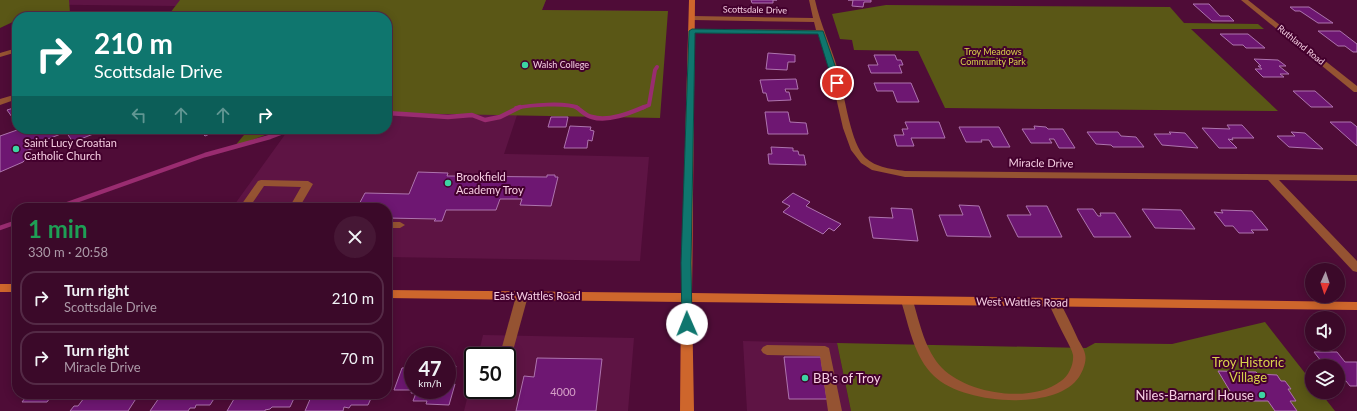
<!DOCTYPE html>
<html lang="en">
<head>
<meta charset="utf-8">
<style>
	:root { --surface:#3b0929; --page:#461735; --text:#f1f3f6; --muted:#ac9aa8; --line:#542a46 }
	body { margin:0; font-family:Lato,sans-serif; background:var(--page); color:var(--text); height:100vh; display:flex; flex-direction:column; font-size:15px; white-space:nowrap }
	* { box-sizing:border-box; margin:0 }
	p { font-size:13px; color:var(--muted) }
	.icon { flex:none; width:22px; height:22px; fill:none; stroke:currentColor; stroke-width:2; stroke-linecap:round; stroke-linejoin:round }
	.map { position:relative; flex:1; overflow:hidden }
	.sheet { position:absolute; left:12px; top:203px; width:380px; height:196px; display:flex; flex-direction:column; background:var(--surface); border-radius:16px; box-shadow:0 2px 10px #0003,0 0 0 1px var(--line) }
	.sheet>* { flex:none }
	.hud { position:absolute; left:12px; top:12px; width:380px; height:122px; border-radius:16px; box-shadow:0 2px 10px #0003,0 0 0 1px var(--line); background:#0f766e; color:#fff; overflow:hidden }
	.needle { width:26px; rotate:183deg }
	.tools { position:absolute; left:1305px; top:263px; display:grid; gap:8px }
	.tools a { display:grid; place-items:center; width:40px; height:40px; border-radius:50%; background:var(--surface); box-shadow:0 2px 10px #0003,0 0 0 1px var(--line); font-size:20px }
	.speed { position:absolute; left:404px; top:347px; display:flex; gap:8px; font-size:20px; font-weight:700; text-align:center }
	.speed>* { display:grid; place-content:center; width:52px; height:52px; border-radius:50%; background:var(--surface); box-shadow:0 2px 10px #0003,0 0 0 1px var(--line); line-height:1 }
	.speed small { font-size:10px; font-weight:400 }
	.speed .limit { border:2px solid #111; border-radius:6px; background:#fff; color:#111 }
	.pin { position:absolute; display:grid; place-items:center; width:34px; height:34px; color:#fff; margin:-17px; border:2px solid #fff; border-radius:50%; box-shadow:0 1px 4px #0007 }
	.me { position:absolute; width:44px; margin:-22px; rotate:359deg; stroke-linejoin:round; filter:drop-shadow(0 0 3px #0008) }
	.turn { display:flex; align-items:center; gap:14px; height:84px; padding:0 16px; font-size:18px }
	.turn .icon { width:52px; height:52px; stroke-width:2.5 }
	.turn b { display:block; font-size:28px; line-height:34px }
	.lanes { display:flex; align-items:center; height:38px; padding:0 16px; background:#0003; justify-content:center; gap:20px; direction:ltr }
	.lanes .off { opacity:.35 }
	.round { display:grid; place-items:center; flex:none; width:42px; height:42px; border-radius:21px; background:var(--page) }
	.summary { display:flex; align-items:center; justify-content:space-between; height:68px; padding:0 16px }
	h1 { font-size:24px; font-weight:700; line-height:30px; color:#1e9e55 }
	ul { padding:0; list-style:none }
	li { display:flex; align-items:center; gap:12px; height:54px; margin:0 8px 6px; padding:0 8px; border:2px solid var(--line); border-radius:16px }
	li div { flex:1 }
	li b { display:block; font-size:15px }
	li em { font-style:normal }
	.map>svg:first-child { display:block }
</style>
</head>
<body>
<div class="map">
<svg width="1357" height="411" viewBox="0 0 1357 411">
	<rect width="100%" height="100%" fill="#4f0c37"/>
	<!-- built -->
	<g fill="#5e1444">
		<path d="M0,0H546L542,10L668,11L517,115L504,154L649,157L640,261L387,257V208H232L289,129H387V17L344,8L0,4Z"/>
		<path d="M483,335L634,338L628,411H464L473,375V390H507V356H478Z"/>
		<path d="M743,341L837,343L851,411H747Z"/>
	</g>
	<!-- green -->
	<g fill="#5a5716">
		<path d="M0,0H69L70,13L41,17H17V20L0,28Z"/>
		<path d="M180,0H546L542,10L668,11L660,118L387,113V17H167Z"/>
		<path d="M886,5L1170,7L1184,23L1258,24L1264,29H1191L1278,111L945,108L918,51L854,50L852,40L840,39L832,14Z"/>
		<path d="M249,129H281L234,147Z"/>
		<path d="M1265,322L1312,382V392H1320L1335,411H851L837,343L1086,348L1095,343L1172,344Z"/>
	</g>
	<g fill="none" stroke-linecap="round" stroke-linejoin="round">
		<!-- stream-far1 -->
		<g stroke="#992c70" stroke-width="4">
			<path d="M516,108C530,105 566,102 578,108"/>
			<path d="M642,108L649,105L655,70L657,67"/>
		</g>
		<!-- stream -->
		<g stroke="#992c70" stroke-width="4.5">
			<path d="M576,107C582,111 586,116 592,117C608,122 630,113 644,107"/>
			<path d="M387,113L448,117L472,115L485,120L500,117L520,107"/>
			<path d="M56,208L205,155L270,137L291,129"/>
			<path d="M0,228L17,222"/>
		</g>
	</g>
	<!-- building -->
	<g fill="#6e1772" stroke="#ae74ae">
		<path d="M751,0H777H773V3H752Z"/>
		<path d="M848,0H871V2H864L863,7L852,6L853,0Z"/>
		<path d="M1193,4H1209L1220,16H1229L1234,21H1212Z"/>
		<path d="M1290,7H1309L1333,23H1318L1300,11H1295Z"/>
		<path d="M1318,31H1340L1357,44V52H1353L1345,46H1338Z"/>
		<path d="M1220,34H1248L1265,48H1246L1243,45H1233Z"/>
		<path d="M768,53L795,55V62H788L787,70L766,69Z"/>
		<path d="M874,55H895L897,60H901L903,65H899L902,73H871L868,65H878Z"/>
		<path d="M1254,59L1278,60L1286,66H1279L1289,74H1280L1284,77H1263L1255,69H1262L1258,66H1261Z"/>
		<path d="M796,79L798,89H785L786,92H789L791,100L768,101L766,93H763L760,80Z"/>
		<path d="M874,83H911L919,102H897L893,91H877Z"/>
		<path d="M1293,91H1315L1333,107H1311Z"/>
		<path d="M17,107V124L7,110Z"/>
		<path d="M765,112H788L790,122L806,123L808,134H768Z"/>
		<path d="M551,117H568L566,127H548Z"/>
		<path d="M905,122H939L945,138H911L914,146H897L894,135H904L902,129H908Z"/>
		<path d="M1330,122H1351L1357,127V146Z"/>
		<path d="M1227,125H1242L1254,138H1232L1233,140L1228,139L1237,148H1219L1202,128L1230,129Z"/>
		<path d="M570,126L591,127L590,130L594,131L592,141L588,140L587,148H564Z"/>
		<path d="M1034,126L1046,127L1048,129H1063L1075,148H1059L1054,139H1049L1052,143H1031L1022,129H1035Z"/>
		<path d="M959,127H999L1010,147H993L989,140H981L982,142H966Z"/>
		<path d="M20,129H106L73,142L66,132L35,144L37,147L26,151L29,156L23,162L0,172V136Z"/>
		<path d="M198,129H221L205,136Z"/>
		<path d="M1087,132H1118L1121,136L1136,137L1144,147H1113L1111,145L1096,144Z"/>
		<path d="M1169,132L1185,133L1198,148L1162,145L1154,134H1171Z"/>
		<path d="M1291,132L1305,133L1323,149L1289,147L1277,136H1295Z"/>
		<path d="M771,147L793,148V151H798L799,155H804L806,165L769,164L768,154H772Z"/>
		<path d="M418,172L448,173L447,176L547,177V175H555V177H558L551,206L520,205L522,199H500L496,210H446L442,221H434L436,219L387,218V208H357L365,193L409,194Z"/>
		<path d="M793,193L810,202L806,206L841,224L834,231L829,228L823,234L783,212L790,206L782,202Z"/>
		<path d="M959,205L979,206L991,237L947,236L939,215H963Z"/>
		<path d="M1026,206H1047L1062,237H1018L1007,215H1031Z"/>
		<path d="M891,208L912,209L918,241L873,238L869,217L893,218Z"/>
		<path d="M1077,209H1093L1098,216H1101L1100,213H1115L1131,237H1094Z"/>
		<path d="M1142,209L1181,210L1195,229L1155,228Z"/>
		<path d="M1221,210L1252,211L1268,230H1251L1254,233H1239L1233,226H1225L1214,212L1223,213Z"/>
		<path d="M1314,352H1337L1345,362H1357V386H1350L1346,381L1338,380V366H1325Z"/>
		<path d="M784,357H821L827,399H789Z"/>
		<path d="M537,358L602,359L596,411H516L524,376L534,377Z"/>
		<path d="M447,366H456L451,384H455L449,405L426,404L427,401H413L416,393H411L412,390H394L402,368L413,367V390H447Z"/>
		<path d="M1218,371L1256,372L1258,374L1277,375L1281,381H1285L1291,389H1288L1296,401H1290L1297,411H1275L1268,401H1236Z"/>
		<path d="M28,394H53L47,402H22Z"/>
		<path d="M87,394H139L128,411H70L74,406H78Z"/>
		<path d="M165,394H217L210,405H196L195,408H190L188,411H150L159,398H163Z"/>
		<path d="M241,394H296L290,407H272L270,409L265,410V411H227L234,399H238Z"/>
		<path d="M317,394H373L368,405H351L349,408L344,407L343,411H305L311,397H316Z"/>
	</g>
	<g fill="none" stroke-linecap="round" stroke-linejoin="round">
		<!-- lane -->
		<g fill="#955332" fill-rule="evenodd">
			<path d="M17,48V52L0,57V53Z"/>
			<path d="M17,94V99L0,105V99Z"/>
			<path d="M261,180L308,181L313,184L299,208H289L301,187L264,186L249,208H239L258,181Z"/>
			<path d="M387,222H400L405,225L400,228H387Z"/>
			<path d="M522,292L526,293L528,296L514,347L512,350L508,352L504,350L502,347L516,296L518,293Z"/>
			<path d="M907,297L911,298L913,301C920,324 925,350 942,368C968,394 1031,404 1061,381C1069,376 1074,364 1073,355C1072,350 1069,345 1067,341C1060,328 1054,315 1048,302L1050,299L1054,298L1058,299C1065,311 1071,324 1077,337C1079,342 1084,348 1085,354C1087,361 1083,371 1079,377C1057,411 964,405 934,376C914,357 909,326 901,301L903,298Z"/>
			<path d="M767,345L825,346L829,348L842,411H828L820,356L767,355L763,353L761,350L763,347Z"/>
		</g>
		<!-- street -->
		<g fill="#955332" fill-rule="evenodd">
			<path d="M809,0H815C820,23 830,44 837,67C844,90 849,137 863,155C873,167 890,169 905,171L1357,175V181L1279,180L1357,261V272L1353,271L1268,180L905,177L872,170L861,163L851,150L843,128L829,67L818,34L692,33L688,31L692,29L816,30L814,22L693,20L689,18L693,16L813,18Z"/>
			<path d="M1241,0H1248L1357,86V92H1354Z"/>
		</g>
		<!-- secondary -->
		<g fill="#ce662c" fill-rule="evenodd">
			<path d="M689,0H695L692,293L1357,302V310L692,302L694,411H680L681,302L387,298V290L681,293Z"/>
			<rect x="0" y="284" width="17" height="8"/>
		</g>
	</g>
	<!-- route -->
	<path fill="#0f766e" stroke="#0a4d48" d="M692,29L823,31L841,83L837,86L833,83L818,34L695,33L691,263L692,324L691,326L687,328L683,326L682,324L681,263L689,31Z"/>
	<!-- markers -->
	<g fill="#3dd4a3" stroke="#43002d" stroke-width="1.5">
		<circle cx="525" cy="65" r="4"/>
		<circle cx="16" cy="149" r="4"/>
		<circle cx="448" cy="183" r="4"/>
		<circle cx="805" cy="378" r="4"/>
		<circle cx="1262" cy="395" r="4"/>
	</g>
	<g text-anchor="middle" stroke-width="4" stroke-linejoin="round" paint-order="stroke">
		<!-- far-street labels -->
		<g font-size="9" fill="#f7cee3" stroke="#43002d">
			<text transform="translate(755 10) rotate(1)" y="3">Scottsdale Drive</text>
			<text transform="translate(1301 45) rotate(39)" y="3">Ruthland Road</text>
		</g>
		<!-- far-park labels -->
		<g font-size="9" fill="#d8d14b" stroke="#43002d">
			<text x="993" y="55">Troy Meadows<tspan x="993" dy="10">Community Park</tspan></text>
		</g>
		<!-- far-poi labels -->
		<g font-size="9" fill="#f7cee3" stroke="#43002d" text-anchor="start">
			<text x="533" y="68">Walsh College</text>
		</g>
		<!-- poi labels -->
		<g font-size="11" fill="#f7cee3" stroke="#43002d" text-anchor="start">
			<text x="24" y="147">Saint Lucy Croatian<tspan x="24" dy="13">Catholic Church</tspan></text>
			<text x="456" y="181">Brookfield<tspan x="456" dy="13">Academy Troy</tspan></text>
		</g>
		<!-- street labels -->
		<g font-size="11" fill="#f7cee3" stroke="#43002d">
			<text transform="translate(1041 163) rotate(1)" y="4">Miracle Drive</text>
			<text x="537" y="300">East Wattles Road</text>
			<text transform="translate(1022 302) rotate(1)" y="4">West Wattles Road</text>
		</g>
		<!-- near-number labels -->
		<g font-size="11" fill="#d5a0c7">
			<text x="563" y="396">4000</text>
		</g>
		<!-- near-park labels -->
		<g font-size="13" fill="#d8d14b" stroke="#43002d">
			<text x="1248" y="367">Troy Historic<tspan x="1248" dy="15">Village</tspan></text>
		</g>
		<!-- near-poi labels -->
		<g font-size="13" fill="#f7cee3" stroke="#43002d" text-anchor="start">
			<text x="813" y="383">BB's of Troy</text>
			<text x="1254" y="400" text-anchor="end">Niles-Barnard House</text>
		</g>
	</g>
</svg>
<div class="tools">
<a><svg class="needle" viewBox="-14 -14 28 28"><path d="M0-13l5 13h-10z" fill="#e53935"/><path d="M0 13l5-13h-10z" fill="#ac9aa8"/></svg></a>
<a><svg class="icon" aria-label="sound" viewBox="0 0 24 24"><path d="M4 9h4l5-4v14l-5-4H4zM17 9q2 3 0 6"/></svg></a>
<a><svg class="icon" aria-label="layers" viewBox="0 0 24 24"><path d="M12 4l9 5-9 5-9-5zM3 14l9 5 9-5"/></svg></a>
</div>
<div class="speed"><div>47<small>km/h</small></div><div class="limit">50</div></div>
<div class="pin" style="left:837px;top:83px;background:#d93025"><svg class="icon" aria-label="arrive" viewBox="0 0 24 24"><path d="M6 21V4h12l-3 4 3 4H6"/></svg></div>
<svg class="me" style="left:687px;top:324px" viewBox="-20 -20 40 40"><circle r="19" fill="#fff"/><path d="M0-13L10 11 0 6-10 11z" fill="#0f766e"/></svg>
<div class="hud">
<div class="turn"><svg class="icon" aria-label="right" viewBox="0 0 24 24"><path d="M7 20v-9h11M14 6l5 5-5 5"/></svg><div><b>210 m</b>Scottsdale Drive</div></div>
<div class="lanes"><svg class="icon off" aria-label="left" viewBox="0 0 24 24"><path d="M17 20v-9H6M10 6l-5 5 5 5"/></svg><svg class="icon off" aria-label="ahead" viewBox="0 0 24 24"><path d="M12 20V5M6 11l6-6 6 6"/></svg><svg class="icon off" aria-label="ahead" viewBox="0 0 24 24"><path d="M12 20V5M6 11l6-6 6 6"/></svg><svg class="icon" aria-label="right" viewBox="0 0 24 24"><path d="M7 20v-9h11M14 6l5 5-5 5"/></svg></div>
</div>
<section class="sheet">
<div class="summary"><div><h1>1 min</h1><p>330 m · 20:58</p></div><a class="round"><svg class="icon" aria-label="close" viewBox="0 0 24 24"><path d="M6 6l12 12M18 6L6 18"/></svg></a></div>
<ul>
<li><svg class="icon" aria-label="right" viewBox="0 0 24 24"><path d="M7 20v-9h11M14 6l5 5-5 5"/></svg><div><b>Turn right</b><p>Scottsdale Drive</p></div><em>210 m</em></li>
<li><svg class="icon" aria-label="right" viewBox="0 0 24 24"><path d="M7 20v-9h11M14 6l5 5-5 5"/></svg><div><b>Turn right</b><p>Miracle Drive</p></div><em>70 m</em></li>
</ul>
</section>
</div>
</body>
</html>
